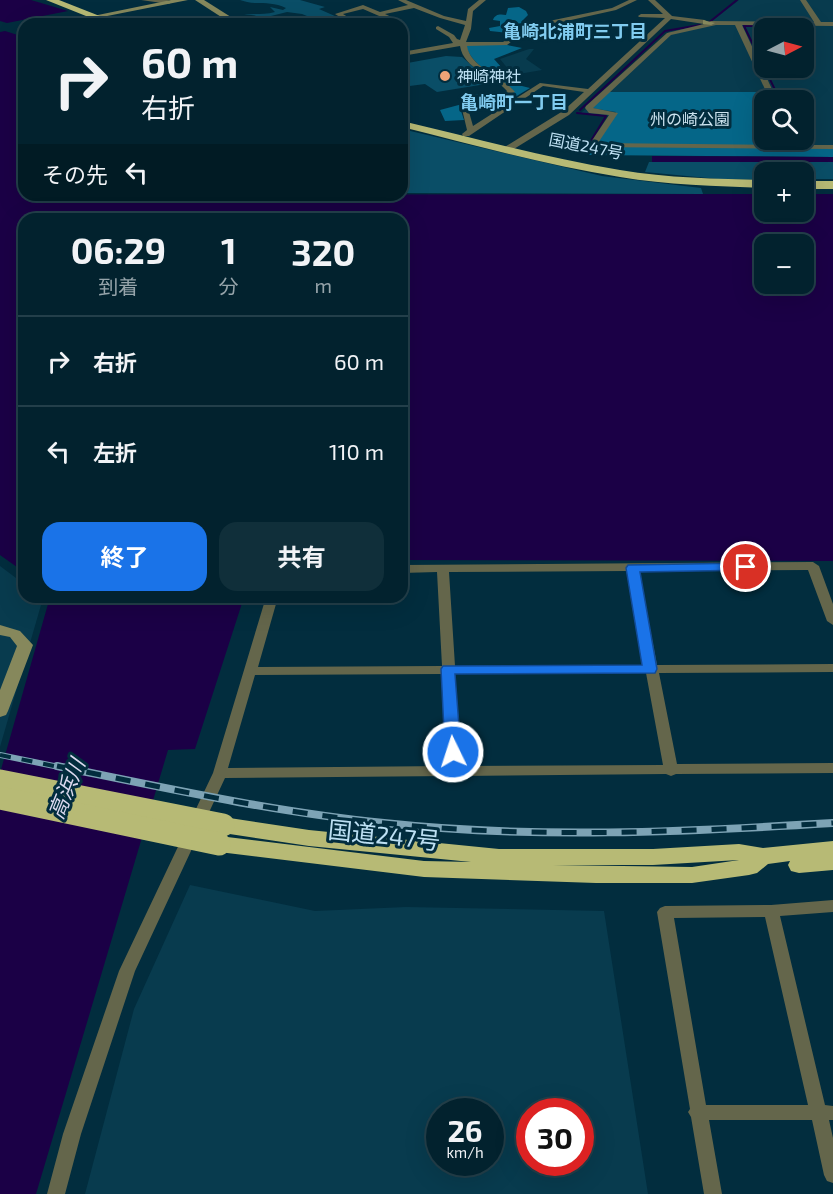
<!DOCTYPE html>
<html lang="ja">
<head>
<meta charset="utf-8">
<style>
	:root { --surface:#02222e; --page:#102f3a; --text:#f1f3f6; --muted:#96a4aa; --line:#233f4a; --accent:#1a73e8 }
	body { margin:0; font-family:"Exo 2","Noto Sans JP",sans-serif; background:var(--page); color:var(--text); height:100vh; display:flex; flex-direction:column; font-size:22px; white-space:nowrap }
	* { box-sizing:border-box; margin:0 }
	p { font-size:20px; color:var(--muted) }
	.icon { flex:none; width:33px; height:33px; fill:none; stroke:currentColor; stroke-width:2; stroke-linecap:round; stroke-linejoin:round }
	.map { position:relative; flex:1; overflow:hidden }
	.drawer { position:absolute; left:18px; top:213px; width:390px; height:390px; display:flex; flex-direction:column; background:var(--surface); border-radius:18px; box-shadow:0 6px 24px #0002,0 0 0 2px var(--line) }
	.drawer>* { flex:none }
	.top-card { position:absolute; left:18px; top:18px; width:390px; height:183px; border-radius:18px; box-shadow:0 6px 24px #0002,0 0 0 2px var(--line); background:#02222e; color:var(--text); overflow:hidden }
	.needle { width:39px; rotate:84deg }
	.buttons { position:absolute; left:754px; top:18px; display:grid; gap:12px }
	.buttons a { display:grid; place-items:center; width:60px; height:60px; border-radius:12px; background:var(--surface); box-shadow:0 6px 24px #0002,0 0 0 2px var(--line); font-size:30px }
	.speed { position:absolute; left:426px; top:1098px; display:flex; gap:12px; font-size:30px; font-weight:700; text-align:center }
	.speed>* { display:grid; place-content:center; width:78px; height:78px; border-radius:50%; background:var(--surface); box-shadow:0 6px 24px #0002,0 0 0 2px var(--line); line-height:1 }
	.speed small { font-size:15px; font-weight:400 }
	.speed .limit { border:9px solid #d22; background:#fff; color:#111 }
	.pin { position:absolute; display:grid; place-items:center; width:51px; height:51px; color:#fff; margin:-26px; border:3px solid #fff; border-radius:50%; box-shadow:0 2px 6px #0007 }
	.me { position:absolute; width:66px; margin:-33px; rotate:356deg; stroke-linejoin:round; filter:drop-shadow(0 0 4px #0008) }
	.turn { display:flex; align-items:center; gap:21px; height:126px; padding:0 24px; font-size:27px }
	.turn .icon { width:78px; height:78px; stroke-width:2.5 }
	.turn b { display:block; font-size:42px; line-height:51px }
	.then { display:flex; align-items:center; height:57px; padding:0 24px; background:#0003; gap:12px; font-size:22px }
	.eta { display:flex; justify-content:space-evenly; align-items:center; height:102px; text-align:center }
	.eta b { font-size:36px; font-weight:700; line-height:42px }
	.action { display:flex; gap:12px; margin-top:auto; padding:12px 24px }
	.action a { flex:1; height:69px; border-radius:18px; background:var(--accent); color:#fff; font-size:24px; font-weight:700; line-height:69px; text-align:center }
	.action a+a { background:var(--page); color:var(--text) }
	ul { padding:0; list-style:none }
	li { display:flex; align-items:center; gap:18px; height:90px; padding:0 24px; border-top:2px solid var(--line) }
	li div { flex:1 }
	li b { display:block; font-size:22px }
	li em { font-style:normal }
	.map>svg:first-child { display:block }
</style>
</head>
<body>
<div class="map">
<svg width="833" height="1194" viewBox="0 0 833 1194">
	<rect width="100%" height="100%" fill="#022d3e"/>
	<!-- built -->
	<g fill="#083b4e" fill-rule="evenodd">
		<path d="M739,0H833V147H590L610,116L581,113L670,31L708,24ZM765,28H804V68H765ZM765,100H804V140H765Z"/>
		<path d="M529,49H534L526,59L542,70L519,74L514,70H509L500,59Z"/>
		<path d="M0,566L24,584V597L43,598L0,747Z"/>
		<path d="M190,885L315,911L406,907L604,911L648,1194H85L134,1009ZM440,1112H490V1162H440ZM530,1112H580V1162H530Z"/>
	</g>
	<!-- green -->
	<g fill="#0a4e67">
		<path d="M240,0H300L325,7L319,9L353,24C331,24 310,21 289,19L298,17L305,20L312,18L302,14L287,12L267,17L272,19L261,22L258,21L265,19C256,15 253,15 244,15C255,13 264,15 275,12L270,7L283,10L286,8C275,3 266,3 255,3C250,3 244,1 240,0Z"/>
		<path d="M446,56L462,57L477,70L498,82L437,92L425,84L402,87V64Z"/>
		<path d="M402,129L602,176L701,188L703,194L402,193Z"/>
		<path d="M649,162H833V179H804V172H765V180L718,179L645,172Z"/>
	</g>
	<!-- forest -->
	<g fill="#056688">
		<path d="M519,7L526,11L528,15L521,22L524,26L509,33L490,31L489,28L500,26V21L493,20C495,14 500,14 506,15L508,8Z"/>
		<path d="M469,45H507L522,48L494,59L502,68L519,81L518,85L530,88L515,97L510,94L512,89C497,77 472,66 466,46Z"/>
		<path d="M488,92L494,98L461,111L464,120L445,121L440,110L481,99L474,95Z"/>
		<path d="M608,92H764L768,100H765V140H786L791,148H833V157L589,155L616,112L591,108Z"/>
	</g>
	<!-- water -->
	<g fill="#1b0046" fill-rule="evenodd">
		<path d="M0,0H31L68,11L7,23L0,21Z"/>
		<path d="M5,31L24,37V195L765,194V212H804V194H833V561L402,560V219H24V572L0,555V32ZM804,244V284H765V244Z"/>
		<path d="M652,156L833,157V162H652Z"/>
		<path d="M50,597H244L195,749L168,750L36,1194H0V773Z"/>
	</g>
	<g fill="none" stroke-linecap="round" stroke-linejoin="round">
		<!-- stream -->
		<g stroke="#1b0046" stroke-width="2">
			<path d="M707,24L737,0"/>
			<path d="M780,100L744,26H801"/>
			<path d="M580,110L665,31L700,25"/>
			<path d="M577,113L606,116L589,144"/>
			<path d="M799,140L801,144"/>
		</g>
		<!-- street -->
		<g fill="#64664b" fill-rule="evenodd">
			<path d="M141,0H167L172,2L169,4Z"/>
			<path d="M398,0H406L444,16L466,21L468,9L479,0H486L473,11L471,29L466,42H503L516,33L549,21L612,8L629,0H637L616,10L553,24L520,35L507,45L467,46C471,69 502,75 515,92L469,112L473,126L540,83L588,89L665,18L639,17L638,16L641,14H663L648,0H655L672,16L705,20L707,23L711,21L814,22L800,0H806L821,22H833V26L742,25L777,100H770L735,25H716L671,35L593,108L618,113L598,143L791,145L790,140H796L799,145H833V149L590,147L589,145L609,115L589,113L585,108L586,106L667,33L704,24L671,19L569,115L509,152H503V148L563,111L584,92L543,86L469,136H463L462,134L467,130L462,109L507,91C493,74 464,70 460,46L402,56V52L453,43L449,37L436,29V27L438,26L454,35L457,39L460,40L465,25L440,18L414,8L385,14L400,21L399,24H390L393,22L363,9L343,14L359,24H351L335,14L363,5L380,12L408,5Z"/>
			<path d="M813,562L819,566L833,604V625L827,621L808,570L639,571L657,665L833,664V672L659,673L677,764L833,763V773L676,774L671,776L666,774L459,776L454,778L449,776L225,778L135,971L81,1134L65,1194H47L63,1134L119,971L213,773L266,597H278L258,667L442,666L437,572L402,573V565ZM628,571L645,665L455,666L449,572ZM646,673L663,765L460,766L455,674ZM442,674L447,766L228,768L255,675Z"/>
			<path d="M833,900V912L780,916L825,1105L833,1106V1120H829L833,1138V1183L827,1181L824,1175L812,1120H709L722,1194H704L691,1117L688,1112L690,1109L657,912L660,908L665,906L771,905ZM765,917L808,1105H706L674,918Z"/>
		</g>
		<!-- secondary -->
		<g fill="#86885c" fill-rule="evenodd">
			<path d="M171,0H188L97,18L93,16Z"/>
			<path d="M195,0H204L242,24H232Z"/>
			<path d="M703,20L715,23L711,25L703,24Z"/>
			<path d="M0,625L20,631L33,645L8,711L6,715L0,717V690L17,646L10,637L0,635Z"/>
		</g>
		<!-- highway -->
		<g fill="#b7ba75" fill-rule="evenodd">
			<path d="M46,0H59L120,24H106Z"/>
			<path d="M402,121C474,138 546,158 620,170C668,178 717,179 765,180V188C717,186 667,185 620,177C546,165 474,145 402,127Z"/>
			<rect x="804" y="181" width="29" height="8"/>
			<path d="M223,817L309,830L499,849H653L739,844L763,848L833,841V870L799,873L791,871L788,865L790,861L768,864L757,873L749,875L692,883H596L424,877L219,852L211,850L208,844L211,838L219,836L424,861L471,862L309,846L223,833L215,831L212,825L215,819ZM739,860L692,867L553,865H653Z"/>
		</g>
		<!-- rail-far1 casing -->
		<g stroke="#7da3b5" stroke-width="6">
			<path id="rail-far1" d="M0,755L64,768"/>
		</g>
		<!-- rail casing -->
		<g stroke="#7da3b5" stroke-width="8">
			<path id="rail" d="M57,766C165,788 274,812 384,823C533,839 684,832 833,823"/>
		</g>
		<!-- rail-far1 -->
		<use href="#rail-far1" stroke="#022d3e" stroke-width="4" stroke-dasharray="11" stroke-linecap="butt"/>
		<!-- rail -->
		<use href="#rail" stroke="#022d3e" stroke-width="5" stroke-dasharray="15" stroke-linecap="butt"/>
		<!-- highway-bridge -->
		<g stroke="#b7ba75" stroke-width="23">
			<path d="M0,781L223,825"/>
			<path d="M0,798L219,844"/>
		</g>
	</g>
	<!-- route -->
	<path fill="#1a73e8" stroke="#114b97" stroke-width="1.5" d="M746,563L751,564L752,567L751,570L640,572L657,669L655,673L455,674L461,752L458,756H448L445,752L441,669L443,666L642,665L626,568L628,565Z"/>
	<!-- markers -->
	<circle fill="#efa377" stroke="#022d3e" stroke-width="2" cx="445" cy="76" r="6"/>
	<g text-anchor="middle" stroke-width="6" stroke-linejoin="round" paint-order="stroke">
		<!-- far-poi labels -->
		<g font-size="16" fill="#bde0f3" stroke="#022d3e" text-anchor="start">
			<text x="457" y="82">神崎神社</text>
		</g>
		<!-- far-park labels -->
		<g font-size="16" fill="#cce3ef" stroke="#022d3e">
			<text x="690" y="125">州の崎公園</text>
		</g>
		<!-- far-street labels -->
		<g font-size="16" fill="#bde0f3" stroke="#022d3e">
			<text transform="translate(586 146) rotate(11)" y="6">国道247号</text>
		</g>
		<!-- far-neighbourhood labels -->
		<g font-size="18" font-weight="bold" fill="#81ccf0" stroke="#022d3e">
			<text x="575" y="38">亀崎北浦町三丁目</text>
			<text x="514" y="109">亀崎町一丁目</text>
		</g>
		<!-- water labels -->
		<g font-size="21" font-style="italic" fill="#dbd9ef" stroke="#022d3e">
			<text transform="translate(67 789) rotate(-68)" y="7">高浜川</text>
		</g>
		<!-- near-street labels -->
		<g font-size="24" fill="#bde0f3" stroke="#022d3e">
			<text transform="translate(384 836) rotate(6)" y="8">国道247号</text>
		</g>
	</g>
</svg>
<div class="buttons">
<a><svg class="needle" viewBox="-14 -14 28 28"><path d="M0-13l5 13h-10z" fill="#e53935"/><path d="M0 13l5-13h-10z" fill="#96a4aa"/></svg></a>
<a><svg class="icon" aria-label="search" viewBox="0 0 24 24"><circle cx="10" cy="10" r="6"/><path d="M15 15l6 6"/></svg></a>
<a>+</a>
<a>−</a>
</div>
<div class="speed"><div>26<small>km/h</small></div><div class="limit">30</div></div>
<div class="pin" style="left:746px;top:567px;background:#d93025"><svg class="icon" aria-label="arrive" viewBox="0 0 24 24"><path d="M6 21V4h12l-3 4 3 4H6"/></svg></div>
<svg class="me" style="left:453px;top:752px" viewBox="-20 -20 40 40"><circle r="17" fill="#1a73e8" stroke="#fff" stroke-width="3"/><path d="M0-11L8 9 0 5-8 9z" fill="#fff"/></svg>
<div class="top-card">
<div class="turn"><svg class="icon" aria-label="right" viewBox="0 0 24 24"><path d="M7 20v-9h11M14 6l5 5-5 5"/></svg><div><b>60 m</b>右折</div></div>
<div class="then">その先<svg class="icon" aria-label="left" viewBox="0 0 24 24"><path d="M17 20v-9H6M10 6l-5 5 5 5"/></svg></div>
</div>
<section class="drawer">
<div class="eta">
<div><b>06:29</b><p>到着</p></div>
<div><b>1</b><p>分</p></div>
<div><b>320</b><p>m</p></div>
</div>
<ul>
<li><svg class="icon" aria-label="right" viewBox="0 0 24 24"><path d="M7 20v-9h11M14 6l5 5-5 5"/></svg><div><b>右折</b></div><em>60 m</em></li>
<li><svg class="icon" aria-label="left" viewBox="0 0 24 24"><path d="M17 20v-9H6M10 6l-5 5 5 5"/></svg><div><b>左折</b></div><em>110 m</em></li>
</ul>
<div class="action"><a>終了</a><a>共有</a></div>
</section>
</div>
</body>
</html>
